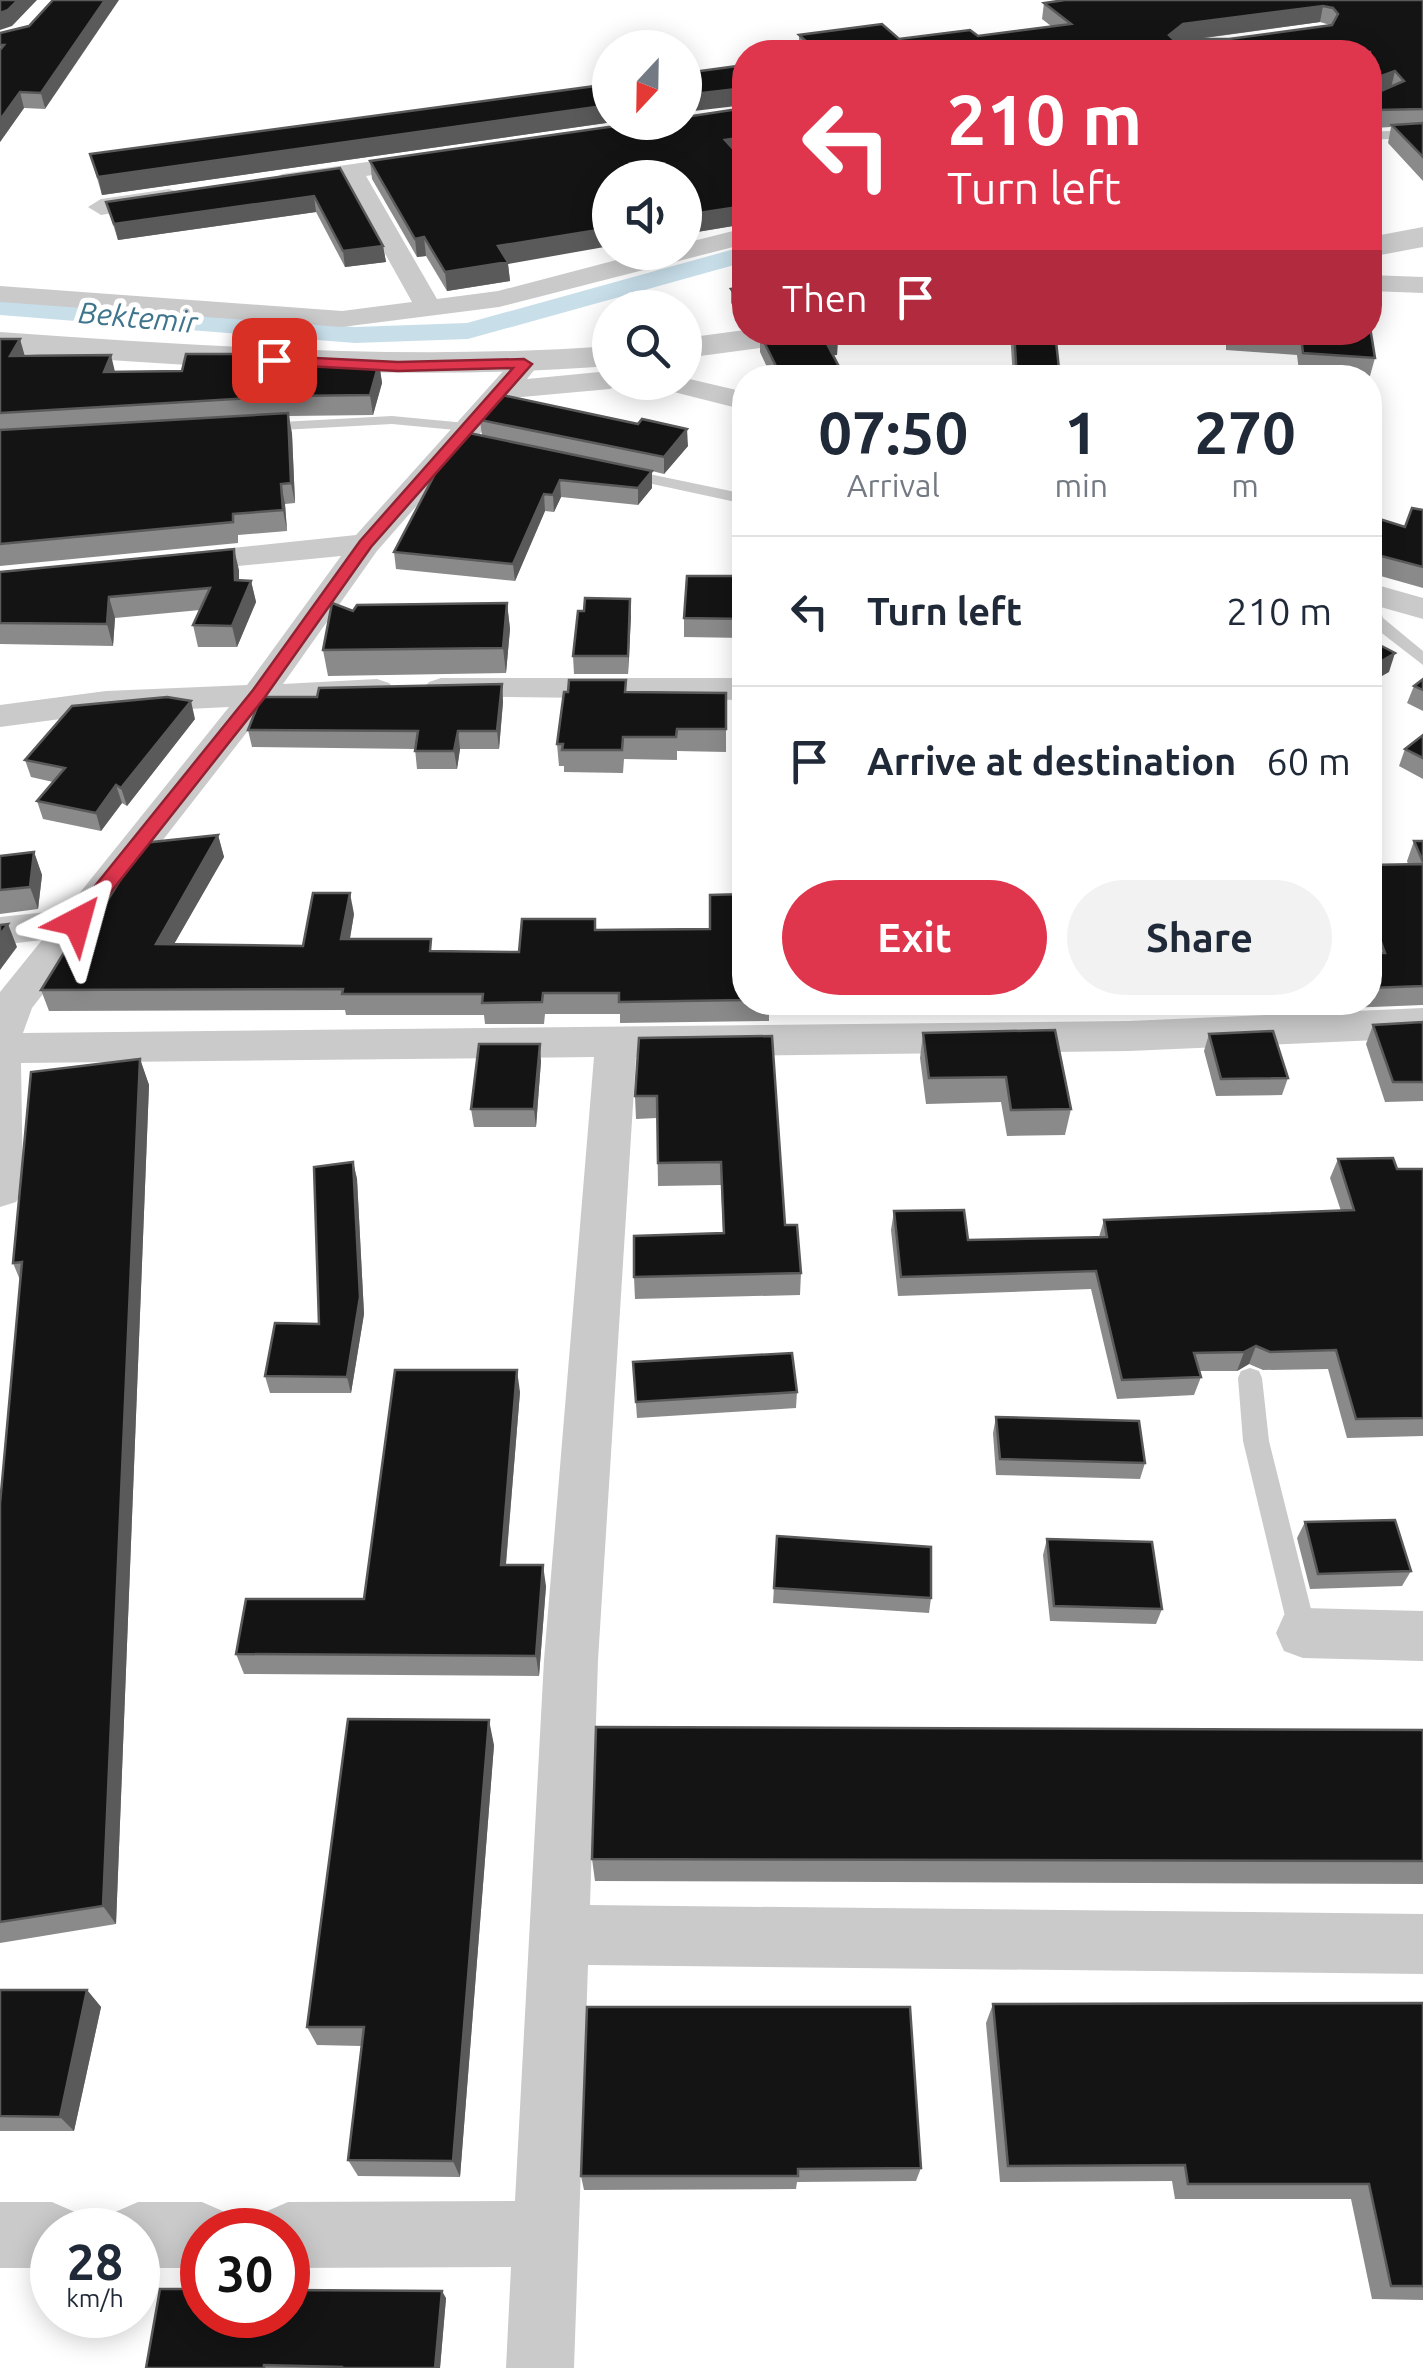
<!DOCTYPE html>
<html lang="en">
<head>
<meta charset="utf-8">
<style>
	:root { --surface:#fff; --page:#f2f2f3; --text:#1f2937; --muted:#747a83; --line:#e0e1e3; --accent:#df354d }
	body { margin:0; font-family:Ubuntu,sans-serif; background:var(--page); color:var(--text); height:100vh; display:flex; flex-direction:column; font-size:38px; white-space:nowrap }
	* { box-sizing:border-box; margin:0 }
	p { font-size:32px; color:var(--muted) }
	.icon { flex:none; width:55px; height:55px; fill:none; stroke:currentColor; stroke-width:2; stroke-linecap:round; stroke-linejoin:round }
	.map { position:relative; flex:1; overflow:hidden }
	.drawer { position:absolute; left:732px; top:365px; width:650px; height:650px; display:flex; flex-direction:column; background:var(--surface); border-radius:40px; box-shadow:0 5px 25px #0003 }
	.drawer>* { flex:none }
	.hud { position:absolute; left:732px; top:40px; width:650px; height:305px; border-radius:40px; box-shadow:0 5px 25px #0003; background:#df354d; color:#fff; overflow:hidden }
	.needle { width:65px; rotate:202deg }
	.tools { position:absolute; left:592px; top:30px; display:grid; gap:20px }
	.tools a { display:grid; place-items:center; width:110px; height:110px; border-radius:50%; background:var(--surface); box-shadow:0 5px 25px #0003; font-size:50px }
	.speed { position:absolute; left:30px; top:2208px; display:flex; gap:20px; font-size:50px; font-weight:700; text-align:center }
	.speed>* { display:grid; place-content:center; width:130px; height:130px; border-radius:50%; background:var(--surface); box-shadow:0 5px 25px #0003; line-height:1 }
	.speed small { font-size:25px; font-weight:400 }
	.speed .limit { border:15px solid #d22; background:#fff; color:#111 }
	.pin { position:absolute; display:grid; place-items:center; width:85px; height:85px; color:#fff; margin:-42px; border-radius:20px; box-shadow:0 5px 15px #0006 }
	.me { position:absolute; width:110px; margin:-55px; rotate:39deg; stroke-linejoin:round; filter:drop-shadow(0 0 8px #0008) }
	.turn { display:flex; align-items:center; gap:35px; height:210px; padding:0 50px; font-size:45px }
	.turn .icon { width:130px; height:130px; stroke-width:2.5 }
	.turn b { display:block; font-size:70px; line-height:85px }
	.then { display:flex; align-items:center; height:95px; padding:0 50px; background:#0003; gap:20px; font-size:38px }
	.eta { display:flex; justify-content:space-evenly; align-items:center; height:170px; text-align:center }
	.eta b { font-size:60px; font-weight:700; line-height:70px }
	.action { display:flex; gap:20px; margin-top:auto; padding:20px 50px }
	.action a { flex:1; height:115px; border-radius:60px; background:var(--accent); color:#fff; font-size:40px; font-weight:700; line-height:115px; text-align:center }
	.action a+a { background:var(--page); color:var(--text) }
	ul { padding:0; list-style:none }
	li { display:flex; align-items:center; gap:30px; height:150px; padding:0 50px; border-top:2px solid var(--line) }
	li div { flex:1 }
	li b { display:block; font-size:38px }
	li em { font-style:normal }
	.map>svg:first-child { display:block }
</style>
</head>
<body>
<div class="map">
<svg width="1423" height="2368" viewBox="0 0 1423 2368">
	<rect width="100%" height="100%" fill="#fff"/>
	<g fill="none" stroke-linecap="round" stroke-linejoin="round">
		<!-- canal -->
		<path fill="#c8dfea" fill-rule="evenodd" d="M745,246V262L468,339L355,343L0,315V299L355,327L467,323Z"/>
		<!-- service -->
		<g fill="#cacaca" fill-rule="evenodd">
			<path d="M1423,129V137L1370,140V132Z"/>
			<path d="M392,416L466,423L473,427L466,431L392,424L263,431L256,427L263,423Z"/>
			<path d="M625,469L745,494V504L620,477L617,474Z"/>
			<path d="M1370,595L1378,600L1383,618L1423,651V665L1370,624Z"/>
			<path d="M1250,1368L1259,1371L1262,1378L1269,1441L1317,1633L1313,1642L1303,1645L1293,1642L1289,1633L1243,1441L1238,1378L1241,1371Z"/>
		</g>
		<!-- minor -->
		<g fill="#cacaca" fill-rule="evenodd">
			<path d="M431,153L440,155L443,160L440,165L366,176L437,299L498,291L647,252H685V243L745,228V244L499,307L342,327L0,302V286L342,311L412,302L344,180L282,188L270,181L282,174Z"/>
			<path d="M169,189L178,192L182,197L178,202L101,215L88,207L101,199Z"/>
			<path d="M1370,275L1423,277V293L1370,291Z"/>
			<path d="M525,355L535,358L539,364L527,379L610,371V382H623L610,389L511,398L377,551L283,684L377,679L389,683L395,690L389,697L268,705L32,1008L23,1033L1129,1021L1423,1008V1038L1129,1051L636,1057L598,1660L590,1905L1423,1914V1974L588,1965L574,2368H506L511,2267L288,2268V2230H257L265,2212L288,2202L515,2201L544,1660L594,1057L21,1063L23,1190L16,1202L0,1207V992L42,940L0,945V917L66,910L229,707L106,713L0,727V705L106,691L247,685L341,556L176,572L165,569L160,562L165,555L356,535L515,358Z"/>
			<path d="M685,378L745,392V410L658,388L654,382H685Z"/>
			<path d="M1370,583L1423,598V619L1370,604Z"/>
			<path d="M441,678H745V700L429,696L423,689L429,682Z"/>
			<path d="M1303,1608L1423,1611V1661L1303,1658L1284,1651L1276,1633L1284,1615Z"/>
			<path d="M0,2202H52L75,2212L83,2230H52V2268H0Z"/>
			<path d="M138,2202H202L225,2212L233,2230H202V2268H138V2230H107L115,2212Z"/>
		</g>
		<!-- tertiary -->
		<g fill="#cacaca" fill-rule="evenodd">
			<path d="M1423,227V247L1370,257V237Z"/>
			<path d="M745,330V332H823L818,339L806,342L685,358V338Z"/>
			<path d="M0,332C204,346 406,361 610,346V366C406,382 204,367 0,352Z"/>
		</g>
	</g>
	<!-- wall -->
	<g fill="#8a8a8a" fill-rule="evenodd">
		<path d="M1423,0V181L1388,143L1391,127L1374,128L1370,124V52H799V35L899,39L978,36L1051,26L1042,19L1044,3ZM1320,22L1330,25L1229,39H1198Z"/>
		<path d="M29,26L45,109L24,108L0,142V33Z"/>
		<path d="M745,108V155L739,156L745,162V224L685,234V178L508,264L510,281L447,291L426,256L417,257L372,179L370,161Z"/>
		<path d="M613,122L102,195L90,154L610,122Z"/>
		<path d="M340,168L383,246L386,262L345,267L316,212L118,240L106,202Z"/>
		<path d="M745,287V323L731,303V289Z"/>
		<path d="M1010,332H1140L1056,339L1060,378H1013Z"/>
		<path d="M1170,332H1370L1375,358L1370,376L1299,371L1297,355L1226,350V345L1171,341Z"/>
		<path d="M760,334L838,337L837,355H833L845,378H772L760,352Z"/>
		<path d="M0,339L25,356L115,372L182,371L283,362L379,363L382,383L373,415L289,416L292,434L295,503L285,504L287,531L238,535V543L0,566Z"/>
		<path d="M480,420L688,446L664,474L652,471V488L638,505L561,497L554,512L545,511L515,581L396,569L394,552L482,436Z"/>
		<path d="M1423,510V588L1370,573V516L1405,527Z"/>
		<path d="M239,570V581H251L256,602L237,647H198L193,625L200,610L115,618L113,646L0,644V572Z"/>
		<path d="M745,576V638L684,637V618Z"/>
		<path d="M630,599L628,674H574L573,656L584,611Z"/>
		<path d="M507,603L510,629L506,673L328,676L323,650L353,611Z"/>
		<path d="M1423,679V711L1407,703L1414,686Z"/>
		<path d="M502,684L503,702L499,749H460L457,769H417L415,749L252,747L248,730L317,697Z"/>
		<path d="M626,692L726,693V752L677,751V760L624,759L623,773L564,772V766H559L557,744Z"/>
		<path d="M195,719L127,806L122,803L101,831L43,819L37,801L53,782L31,777L25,760Z"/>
		<path d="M1423,735V779L1399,766L1405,749Z"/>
		<path d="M218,835L224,857L174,944L303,946L354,914L350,939L433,951L519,952L595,919L596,930L710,929L745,894V1002H922L920,1015L769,1014V1021L620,1023V1014H545L544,1024H485L484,1015H346L345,1010L49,1011L41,990L96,919Z"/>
		<path d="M1414,841H1423V1005L1194,1014H1088L1086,1002H1370V865L1408,864L1407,861Z"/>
		<path d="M34,852L42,875L38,909L0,914V856Z"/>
		<path d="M1423,1022V1101L1385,1102L1366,1044L1373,1025Z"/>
		<path d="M923,1033L1071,1109L1065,1135L1007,1136L1001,1102L926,1104L920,1058Z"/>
		<path d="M1209,1034L1288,1078L1282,1095L1216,1096L1204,1051Z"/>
		<path d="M639,1038L785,1225L801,1273L800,1295L635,1299L634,1277L723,1233L721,1185L658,1186L657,1118L636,1119L635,1096Z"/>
		<path d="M140,1059L149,1085L116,1924L0,1943V1504L20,1280L13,1263Z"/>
		<path d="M541,1061L536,1127H474L471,1109Z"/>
		<path d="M1338,1159L1397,1169H1423V1436L1347,1438L1328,1369L1263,1370L1249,1364L1237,1371H1199L1201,1377L1194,1395L1117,1399L1091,1289L898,1296L891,1230L894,1211L968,1240L1099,1237L1104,1220L1341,1211L1330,1178Z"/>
		<path d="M353,1162L357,1179L364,1314L351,1393H270L265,1376L319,1324Z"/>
		<path d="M633,1362L797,1392L796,1408L637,1418Z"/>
		<path d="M520,1392L506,1565L546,1586L539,1676L244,1674L236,1654L364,1599Z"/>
		<path d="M996,1417L1145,1463L1140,1479L996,1475L993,1433Z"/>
		<path d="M1305,1522L1411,1571L1402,1586L1310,1589L1297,1538Z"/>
		<path d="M777,1536L931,1598L929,1613L773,1603Z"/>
		<path d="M1047,1539L1162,1609L1156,1624L1050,1621L1043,1555Z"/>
		<path d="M1423,1730V1884L595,1881L592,1859Z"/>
		<path d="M494,1745L460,2177L358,2176L348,2160L361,2046L317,2045L307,2027Z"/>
		<path d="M0,1990H87L101,2007L74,2131H0Z"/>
		<path d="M1423,2003V2300L1372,2299L1351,2199H1175L1172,2181L1000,2182L986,2023L993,2004Z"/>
		<path d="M587,2007L921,2168L916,2181L797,2182L796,2189L584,2190L581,2176Z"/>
		<path d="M446,2298L440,2368H146Z"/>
	</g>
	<!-- shaded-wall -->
	<g fill="#5a5a5a">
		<path d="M18,0H37L12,26L0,30V13Z"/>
		<path d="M105,0H119L45,109L41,93Z"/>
		<path d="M1323,6L1320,22L1180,41L1166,51L1169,35L1183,24Z"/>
		<path d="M1395,71L1391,88L1370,96L1373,79Z"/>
		<path d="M745,88V105L685,112V95Z"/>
		<path d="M20,92L24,108L0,142V120Z"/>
		<path d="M610,105V122H613L102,195L98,177Z"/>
		<path d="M745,137V155L725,158V140Z"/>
		<path d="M314,196L316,212L118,240L114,224Z"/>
		<path d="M745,206V224L685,234V215Z"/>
		<path d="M610,228V246L508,264L510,281L447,291L445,272L498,246Z"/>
		<path d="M424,237L426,256L417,257L415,239Z"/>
		<path d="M383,246L386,262L345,267L343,251Z"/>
		<path d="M838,337L837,355L823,356L824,338Z"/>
		<path d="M20,339L26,360L10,356Z"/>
		<path d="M111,355L116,376L104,372Z"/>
		<path d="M379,363L382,383L373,415L370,395Z"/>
		<path d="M288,413L292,434L295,503L291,483Z"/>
		<path d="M687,429L688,446L664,474V457Z"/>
		<path d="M652,471V488L638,505V488Z"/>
		<path d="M560,480L561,497L554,512L553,495Z"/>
		<path d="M281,484L285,504L287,531L283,510Z"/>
		<path d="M544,494L545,511L515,581L513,564Z"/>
		<path d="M234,549L239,570V602L235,580Z"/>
		<path d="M251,581L256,602L237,647L232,626Z"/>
		<path d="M109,597L115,618L113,646L107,624Z"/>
		<path d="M630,599L631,617L628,674V656Z"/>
		<path d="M507,603L510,629L506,673L503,648Z"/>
		<path d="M1395,653L1389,672L1370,683V668Z"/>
		<path d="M502,684L503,702L499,749L497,731Z"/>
		<path d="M191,701L195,719L127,806L121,788Z"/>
		<path d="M458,731L460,749L457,769L454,751Z"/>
		<path d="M116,785L122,803L101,831L96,813Z"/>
		<path d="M218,835L224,857L162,965L156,944Z"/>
		<path d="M34,852L42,875L38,909L30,887Z"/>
		<path d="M350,893L354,914L346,960L341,939Z"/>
		<path d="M8,924L17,947L0,970V935Z"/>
		<path d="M540,1044L541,1061L536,1127L534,1109Z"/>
		<path d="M140,1059L149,1085L116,1924L103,1906Z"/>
		<path d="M353,1162L357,1179L364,1314L351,1393L347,1377Z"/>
		<path d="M1256,1346L1249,1364L1237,1371L1244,1352Z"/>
		<path d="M517,1370L520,1392L504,1586L501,1565Z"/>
		<path d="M543,1565L546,1586L539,1676L536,1656Z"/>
		<path d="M489,1720L494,1745L460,2177L453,2161Z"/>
		<path d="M87,1990L101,2007L74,2131L60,2117Z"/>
		<path d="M442,2291L446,2298L440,2368H435Z"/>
	</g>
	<!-- building -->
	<g fill="#141414" stroke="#5a5a5a" stroke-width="2.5" fill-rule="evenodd">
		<path d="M0,0H18L8,10L0,13Z"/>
		<path d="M53,0H105L41,93L20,92L0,120V50L4,45H0V33L29,26Z"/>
		<path d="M1065,0H1423V109L1378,110L1370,102V52H1065L1058,47L1059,52H818L799,35L882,24L899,39L970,30L978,36L1071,24L1044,3ZM1323,6L1333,8L1338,14L1332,25L1229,39H1173L1169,35L1183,24ZM1395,71L1404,81L1376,93L1371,90L1373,79Z"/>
		<path d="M745,65V88L685,95V73Z"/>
		<path d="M610,84V105L98,177L90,154Z"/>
		<path d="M745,108V137L725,140L745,162V206L685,215V178H610V228L498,246L508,262L445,272L424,237L415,239L370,161L644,122H685V117Z"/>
		<path d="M1423,123V157L1392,125Z"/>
		<path d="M340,168L383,246L343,251L314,196L114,224L106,202Z"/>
		<path d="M745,287V309L731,289Z"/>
		<path d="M1370,327L1375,358L1303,353L1301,337L1232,332H1370Z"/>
		<path d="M770,332H836L838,337L824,338L845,378H777L780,374L760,334Z"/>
		<path d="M1014,332H1055L1060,378H1017Z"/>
		<path d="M0,339H20L10,356L111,355L104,372L182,371L186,354H281L279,362L379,363L370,395L287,396L0,413Z"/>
		<path d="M502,395L638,424L642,419L687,429L664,457L480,420Z"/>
		<path d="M288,413L291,483L281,484L283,510L233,514V522L0,544V430Z"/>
		<path d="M469,433L652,471L638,488L560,480L553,495L544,494L513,564L394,552L438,468Z"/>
		<path d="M1412,508L1423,510V567L1370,553V516L1405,527Z"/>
		<path d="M234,549L235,580L251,581L232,626L193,625L210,588L109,597L107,624L0,623V572Z"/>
		<path d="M687,576H745V619L684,618Z"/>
		<path d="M585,598L630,599L628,656H573L578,611H584Z"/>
		<path d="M332,603L353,611L357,605L507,603L503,648L323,650Z"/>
		<path d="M1370,640L1395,653L1370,668Z"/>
		<path d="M1423,679V690L1414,686Z"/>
		<path d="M569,680H626L625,692L726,693V729H677L676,737H623L622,750H562L563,744H557L564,692H568Z"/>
		<path d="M502,684L497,731H458L454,751H415L418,731L248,730L261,697H317L319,688Z"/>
		<path d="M167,697L191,701L121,788L116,785L96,813L37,801L65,768L25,760L72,706Z"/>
		<path d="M1423,735V758L1405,749Z"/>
		<path d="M218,835L156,944L303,946L313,893H350L341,939H431L430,951L519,952L522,919H595V930L710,929V895L745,894V1000L619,1002V993H543L542,1002L482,1003L483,994H342L343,989L41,990L86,917L96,919L143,843Z"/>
		<path d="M1414,841H1423V862Z"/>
		<path d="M34,852L30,887L0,890V856Z"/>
		<path d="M1423,864V986L1370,988V953H1385L1370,912V865Z"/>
		<path d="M8,924L0,935V925Z"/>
		<path d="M1423,1022V1082H1393L1373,1025Z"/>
		<path d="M1055,1030L1071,1109L1011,1110L1006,1077L929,1078L923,1033Z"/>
		<path d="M1273,1031L1288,1078L1221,1079L1209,1034Z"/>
		<path d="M772,1036L785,1225H797L801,1273L634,1277V1236L724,1233L721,1162L658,1163L657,1096H635L639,1038Z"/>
		<path d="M479,1044H540L534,1109H471Z"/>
		<path d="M140,1059L103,1906L0,1922V1504L22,1262L13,1263L31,1072Z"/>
		<path d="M1393,1158L1397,1169H1423V1418L1356,1419L1336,1350L1270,1352L1256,1346L1244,1352L1194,1353L1201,1377L1122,1380L1096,1271L901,1277L894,1211L964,1210L968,1240L1107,1237L1104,1220L1354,1210L1338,1159Z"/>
		<path d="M353,1162L360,1297L347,1377L265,1376L275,1323L319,1324L314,1167Z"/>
		<path d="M792,1353L797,1392L636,1402L633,1362Z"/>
		<path d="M395,1370H517L501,1565H543L536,1656L236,1654L246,1599H364Z"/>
		<path d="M996,1417L1139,1421L1145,1463L1000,1459Z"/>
		<path d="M1395,1520L1411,1571L1318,1574L1305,1522Z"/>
		<path d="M777,1536L931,1547V1598L774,1588Z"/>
		<path d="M1047,1539L1152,1542L1162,1609L1054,1606Z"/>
		<path d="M348,1719L489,1720L453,2161L348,2160L364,2027H307Z"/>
		<path d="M596,1727L1423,1730V1861L592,1859Z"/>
		<path d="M0,1990H87L60,2117L0,2116Z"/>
		<path d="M1423,2003V2286H1391L1369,2184H1188L1185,2165L1008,2166L993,2004Z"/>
		<path d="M587,2007H910L921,2168L798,2169V2176H581Z"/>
		<path d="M160,2289H202V2315H288V2290L442,2291L435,2368H342V2367L264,2365V2368H146Z"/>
	</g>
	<!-- route -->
	<path fill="#df354d" stroke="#912232" stroke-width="2.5" d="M274,356L398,362L524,359L532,364L371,547L265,697L84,926H70V917L253,690L360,541L513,368L398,371L269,364V357Z"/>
	<g text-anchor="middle" stroke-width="10" stroke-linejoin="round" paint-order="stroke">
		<!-- far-water labels -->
		<g font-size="30" font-style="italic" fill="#3e748c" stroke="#fff">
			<text transform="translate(138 318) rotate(5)" y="10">Bektemir</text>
		</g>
	</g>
</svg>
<div class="tools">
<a><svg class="needle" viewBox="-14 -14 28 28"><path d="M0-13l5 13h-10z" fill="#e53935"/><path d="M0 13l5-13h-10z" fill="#747a83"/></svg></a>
<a><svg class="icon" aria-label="sound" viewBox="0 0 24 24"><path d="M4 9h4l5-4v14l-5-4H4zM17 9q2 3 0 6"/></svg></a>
<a><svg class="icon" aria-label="search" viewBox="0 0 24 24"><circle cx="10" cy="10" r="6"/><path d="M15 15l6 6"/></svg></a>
</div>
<div class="speed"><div>28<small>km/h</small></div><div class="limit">30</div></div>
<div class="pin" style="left:274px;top:360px;background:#d93025"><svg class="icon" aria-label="arrive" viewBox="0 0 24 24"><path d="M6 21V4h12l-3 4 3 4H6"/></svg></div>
<svg class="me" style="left:77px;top:922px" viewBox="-20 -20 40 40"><path d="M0-17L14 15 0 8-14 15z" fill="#df354d" stroke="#fff" stroke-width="4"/></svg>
<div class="hud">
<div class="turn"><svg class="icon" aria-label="left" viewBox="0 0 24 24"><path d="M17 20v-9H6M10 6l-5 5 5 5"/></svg><div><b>210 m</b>Turn left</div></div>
<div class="then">Then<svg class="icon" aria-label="arrive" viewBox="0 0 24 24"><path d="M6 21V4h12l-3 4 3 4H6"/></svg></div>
</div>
<section class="drawer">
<div class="eta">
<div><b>07:50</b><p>Arrival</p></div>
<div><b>1</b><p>min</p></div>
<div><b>270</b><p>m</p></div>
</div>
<ul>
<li><svg class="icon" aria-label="left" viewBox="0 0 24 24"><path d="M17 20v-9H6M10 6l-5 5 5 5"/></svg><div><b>Turn left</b></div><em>210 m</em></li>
<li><svg class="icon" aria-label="arrive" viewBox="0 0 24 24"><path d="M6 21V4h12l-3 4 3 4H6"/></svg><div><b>Arrive at destination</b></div><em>60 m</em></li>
</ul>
<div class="action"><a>Exit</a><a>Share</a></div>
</section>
</div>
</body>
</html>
